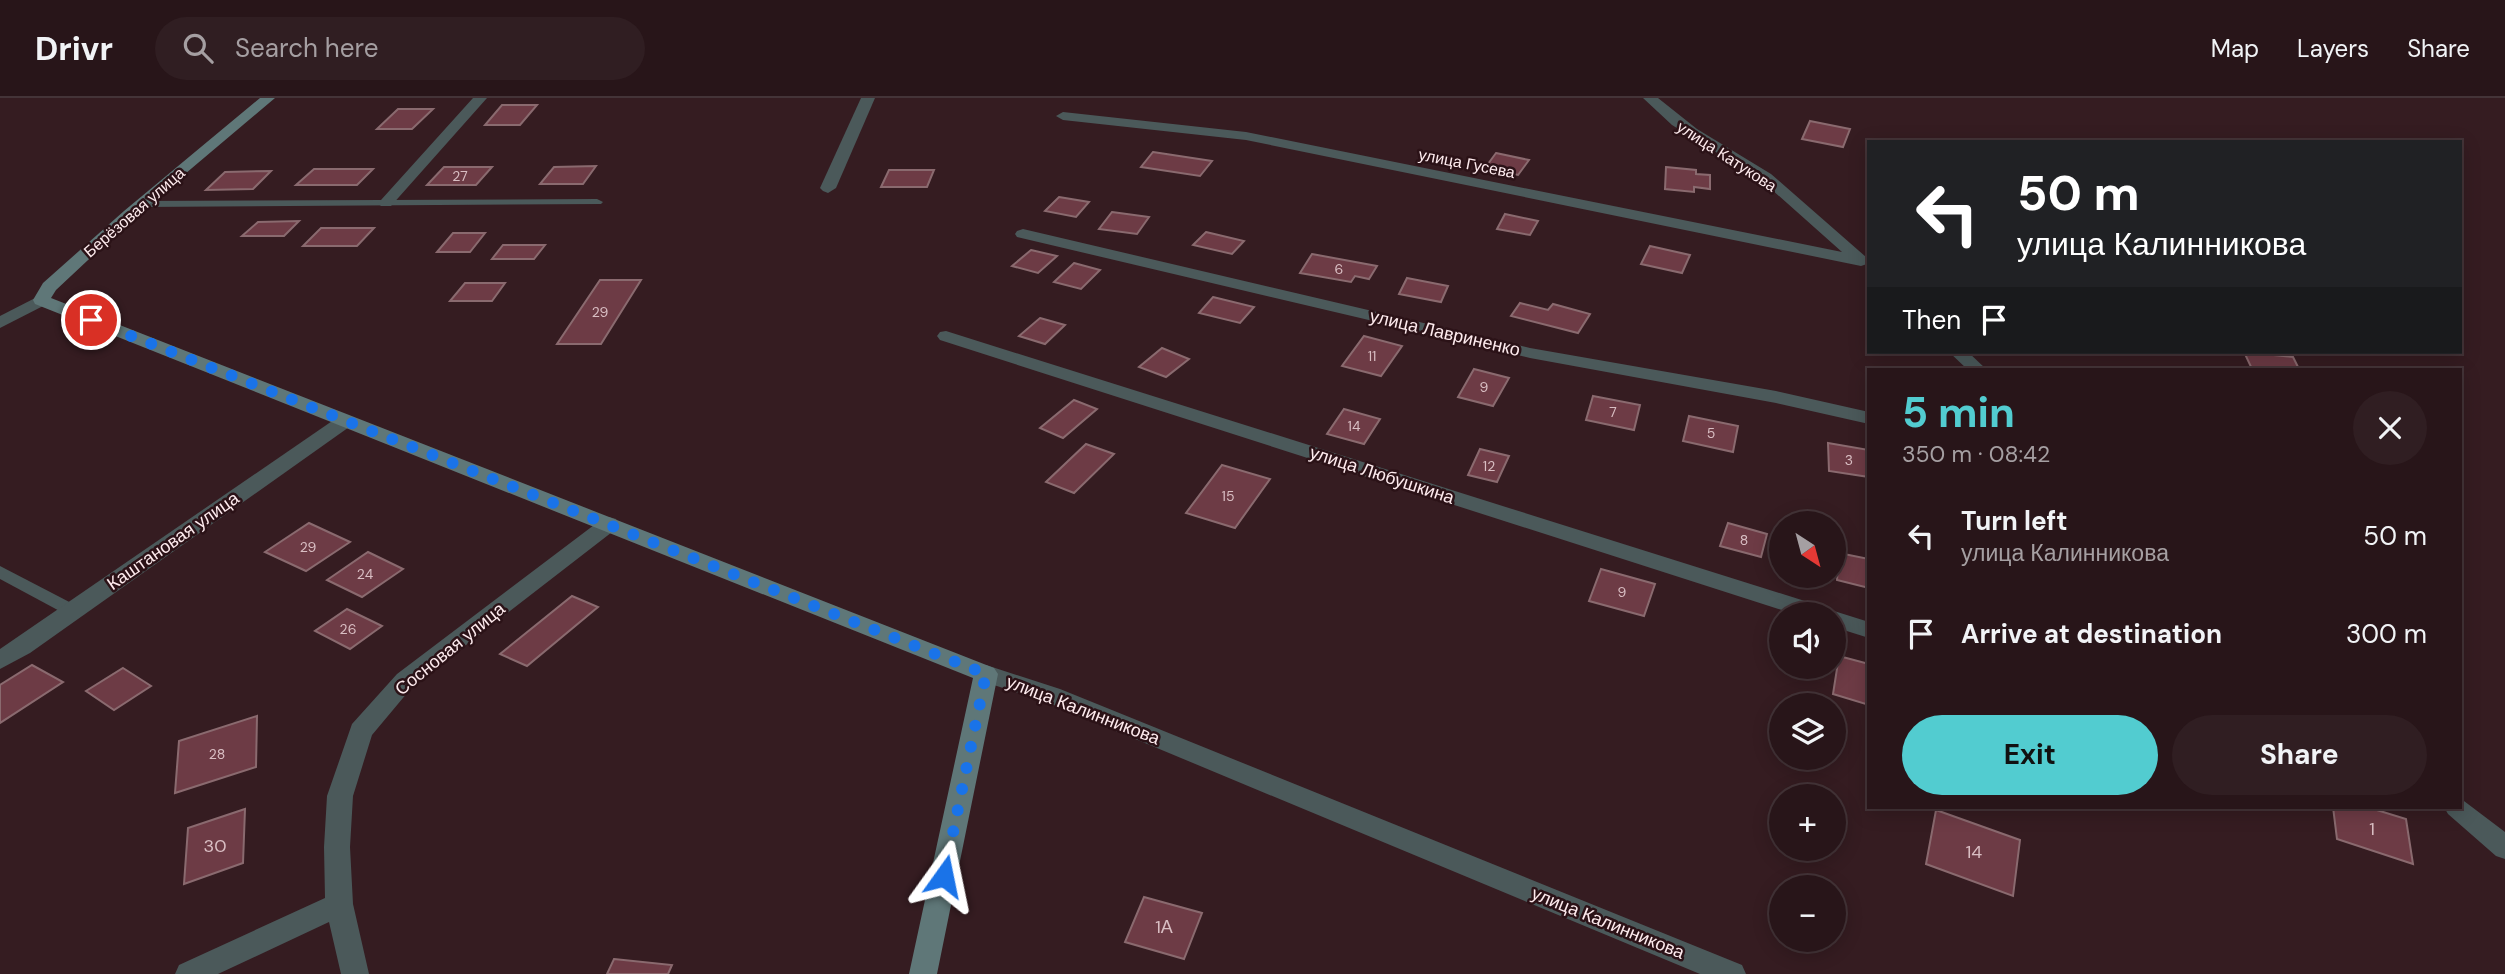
<!DOCTYPE html>
<html lang="en">
<head>
<meta charset="utf-8">
<style>
	:root { --surface:#281519; --page:#301e22; --text:#f1f3f6; --muted:#a59fa2; --line:#443438; --accent:#52ccd0 }
	body { margin:0; font-family:"DM Sans",sans-serif; background:var(--page); color:var(--text); height:100vh; display:flex; flex-direction:column; font-size:26px; white-space:nowrap }
	* { box-sizing:border-box; margin:0 }
	p { font-size:23px; color:var(--muted) }
	.icon { flex:none; width:38px; height:38px; fill:none; stroke:currentColor; stroke-width:2; stroke-linecap:round; stroke-linejoin:round }
	.map { position:relative; flex:1; overflow:hidden }
	.panel { position:absolute; left:1867px; top:270px; width:595px; height:441px; display:flex; flex-direction:column; background:var(--surface); border-radius:0px; box-shadow:0 4px 18px #0003,0 0 0 2px var(--line) }
	.panel>* { flex:none }
	.top-card { position:absolute; left:1867px; top:42px; width:595px; height:214px; border-radius:0px; box-shadow:0 4px 18px #0003,0 0 0 2px var(--line); background:#202124; color:#fff; overflow:hidden }
	.needle { width:46px; rotate:144deg }
	.controls { position:absolute; left:1769px; top:413px; display:grid; gap:14px }
	.controls a { display:grid; place-items:center; width:77px; height:77px; border-radius:50%; background:var(--surface); box-shadow:0 4px 18px #0003,0 0 0 2px var(--line); font-size:35px }
	.pin { position:absolute; display:grid; place-items:center; width:60px; height:60px; color:#fff; margin:-30px; border:4px solid #fff; border-radius:50%; box-shadow:0 2px 7px #0007 }
	.me { position:absolute; width:77px; margin:-38px; rotate:12deg; stroke-linejoin:round; filter:drop-shadow(0 0 5px #0008) }
	.turn { display:flex; align-items:center; gap:24px; height:147px; padding:0 35px; font-size:32px }
	.turn .icon { width:91px; height:91px; stroke-width:2.5 }
	.turn b { display:block; font-size:49px; line-height:60px }
	.then { display:flex; align-items:center; height:66px; padding:0 35px; background:#0003; gap:14px; font-size:26px }
	.round { display:grid; place-items:center; flex:none; width:74px; height:74px; border-radius:37px; background:var(--page) }
	.headline { display:flex; align-items:center; justify-content:space-between; height:119px; padding:0 35px }
	h1 { font-size:42px; font-weight:700; line-height:52px; color:var(--accent) }
	.button { display:flex; gap:14px; margin-top:auto; padding:14px 35px }
	.button a { flex:1; height:80px; border-radius:42px; background:var(--accent); color:#111; font-size:28px; font-weight:700; line-height:80px; text-align:center }
	.button a+a { background:var(--page); color:var(--text) }
	ul { padding:0; list-style:none }
	li { display:flex; align-items:center; gap:21px; height:98px; padding:0 35px }
	li div { flex:1 }
	li b { display:block; font-size:26px }
	li em { font-style:normal }
	header { display:flex; align-items:center; gap:42px; box-sizing:border-box; height:98px; padding:0 35px; background:var(--surface); border-bottom:2px solid var(--line) }
	header strong { font-size:33px }
	nav { display:flex; gap:38px; margin-inline-start:auto; font-size:24px }
	.search { width:490px; height:63px; background:var(--page); display:flex; align-items:center; gap:18px; box-sizing:border-box; padding:0 24px; border-radius:38px; color:var(--muted); font-size:26px }
	.map>svg:first-child { display:block }
</style>
</head>
<body>
<header>
<strong>Drivr</strong>
<div class="search"><svg class="icon" aria-label="search" viewBox="0 0 24 24"><circle cx="10" cy="10" r="6"/><path d="M15 15l6 6"/></svg>Search here</div>
<nav><a>Map</a><a>Layers</a><a>Share</a></nav>
</header>
<div class="map">
<svg width="2505" height="876" viewBox="0 0 2505 876">
	<rect width="100%" height="100%" fill="#351c21"/>
	<!-- building -->
	<g fill="#6d3b45" stroke="#8a6a6f" stroke-width="2">
		<path d="M502,7H537L520,27H485Z"/>
		<path d="M398,11H433L412,31H377Z"/>
		<path d="M1810,23L1850,31L1843,49L1802,41Z"/>
		<path d="M1153,54L1212,63L1200,78L1141,69Z"/>
		<path d="M1496,55L1529,62L1518,77L1485,70Z"/>
		<path d="M596,68L583,86H540L554,69Z"/>
		<path d="M444,69H492L476,87H427Z"/>
		<path d="M1666,69L1696,72V76L1710,77V91L1694,89V94L1665,91Z"/>
		<path d="M314,71H373L357,87H296Z"/>
		<path d="M889,72H934L927,89H881Z"/>
		<path d="M271,73L253,91L206,92L225,74Z"/>
		<path d="M1059,99L1089,104L1076,119L1045,113Z"/>
		<path d="M1112,114L1149,119L1137,136L1099,131Z"/>
		<path d="M1505,116L1538,123L1530,137L1497,131Z"/>
		<path d="M299,123L284,138H242L258,124Z"/>
		<path d="M321,130H374L357,148H303Z"/>
		<path d="M1206,134L1244,143L1232,156L1193,147Z"/>
		<path d="M453,135H485L470,154H437Z"/>
		<path d="M503,147H545L534,161H492Z"/>
		<path d="M1650,148L1690,157L1682,175L1641,166Z"/>
		<path d="M1031,152L1057,158L1038,175L1012,168Z"/>
		<path d="M1312,156L1377,168L1369,181L1355,178L1351,184L1300,175Z"/>
		<path d="M1074,165L1100,172L1081,191L1054,184Z"/>
		<path d="M1407,180L1448,188L1441,204L1399,196Z"/>
		<path d="M600,182H641L601,246H557Z"/>
		<path d="M465,185H505L492,203H450Z"/>
		<path d="M1213,199L1254,209L1240,225L1199,215Z"/>
		<path d="M1520,205L1548,212L1553,206L1590,216L1578,235L1511,218Z"/>
		<path d="M1040,220L1065,227L1045,246L1019,238Z"/>
		<path d="M1364,238L1402,248L1381,278L1342,268Z"/>
		<path d="M1162,250L1189,261L1166,279L1139,269Z"/>
		<path d="M2244,254L2293,259L2299,271H2252Z"/>
		<path d="M1474,271L1509,280L1493,308L1458,299Z"/>
		<path d="M1593,298L1640,307L1634,332L1586,322Z"/>
		<path d="M1074,302L1097,311L1063,340L1040,330Z"/>
		<path d="M1344,311L1380,321L1364,346L1327,336Z"/>
		<path d="M1689,318L1738,328L1733,354L1683,343Z"/>
		<path d="M1828,345L1869,352V379L1829,373Z"/>
		<path d="M1086,346L1114,356L1074,395L1046,384Z"/>
		<path d="M1480,351L1509,358L1497,384L1468,377Z"/>
		<path d="M1222,367L1270,381L1235,430L1186,415Z"/>
		<path d="M309,425L350,444L306,473L265,454Z"/>
		<path d="M1728,425L1767,436L1761,459L1720,448Z"/>
		<path d="M368,454L403,471L362,499L327,482Z"/>
		<path d="M1839,455L1869,461V490L1837,482Z"/>
		<path d="M1601,471L1655,486L1644,518L1589,503Z"/>
		<path d="M572,498L598,509L527,568L500,556Z"/>
		<path d="M347,511L382,528L350,551L315,533Z"/>
		<path d="M1839,558L1869,566V607L1833,596Z"/>
		<path d="M32,567L63,584L0,625V587Z"/>
		<path d="M123,570L151,588L114,612L86,593Z"/>
		<path d="M257,618L256,669L175,695L179,643Z"/>
		<path d="M2333,709H2367L2406,721L2413,766L2337,741Z"/>
		<path d="M245,711L243,765L184,786L188,730Z"/>
		<path d="M1936,712L2020,742L2013,798L1926,766Z"/>
		<path d="M1144,799L1202,815L1184,861L1125,844Z"/>
		<path d="M614,861L672,867L668,876H607Z"/>
	</g>
	<g fill="none" stroke-linecap="round" stroke-linejoin="round">
		<!-- lane -->
		<g fill="#4b595a" fill-rule="evenodd">
			<path d="M597,101L603,104L601,106L141,109L135,106L141,103Z"/>
			<path d="M0,468L79,509L81,513L79,517H67L0,481Z"/>
		</g>
		<!-- street -->
		<g fill="#4b595a" fill-rule="evenodd">
			<path d="M473,0H487L391,108H381L378,105L381,102Z"/>
			<path d="M861,0H875L836,90L828,95L823,93L820,90Z"/>
			<path d="M1643,0H1658L1697,31L1771,76L1866,159L1869,163L1867,166L1861,168L1246,42L1063,22L1056,18L1063,14L1246,34L1842,154L1761,82L1672,27Z"/>
			<path d="M1023,131L1530,250L1776,293L1869,314V326L1776,305L1530,260L1017,139L1015,136L1017,133Z"/>
			<path d="M41,197L49,202L47,206L0,230V218Z"/>
			<path d="M946,233L1827,510L1829,514L1834,513L1869,524V540L1834,529V516H1794L940,242L937,238L940,234Z"/>
			<path d="M1949,254H1968L1986,271H1967Z"/>
			<path d="M345,317L355,323L352,327L30,555L0,571V551L338,319Z"/>
			<path d="M609,419L616,421L619,426L616,431L413,588L372,637L353,698L350,749L353,806L369,876H341L329,824L218,876H175L179,867L325,800L324,749L327,698L352,626L397,576L602,421Z"/>
			<path d="M986,567L1060,591L1742,867L1746,876H1700L1044,603L978,582L974,576L978,570Z"/>
			<path d="M2460,700L2505,734V761L2496,758L2448,716L2444,709H2460Z"/>
		</g>
		<!-- secondary -->
		<path fill="#5f7778" fill-rule="evenodd" d="M260,0H275L134,119L56,192L51,200L994,570L998,576L937,876H909L973,580L35,206L33,202L43,185L124,113Z"/>
	</g>
	<g fill="none" stroke-linecap="round" stroke-linejoin="round">
		<!-- route -->
		<path stroke="#1a73e8" stroke-width="12" stroke-dasharray="0 21.6" d="M91,222L986,576L944,778"/>
	</g>
	<g text-anchor="middle" stroke-width="5" stroke-linejoin="round" paint-order="stroke">
		<!-- number labels -->
		<g font-size="14" fill="#d9bec3">
			<text x="460" y="83">27</text>
			<text x="1339" y="176">6</text>
			<text x="600" y="219">29</text>
			<text x="1372" y="263">11</text>
			<text x="1484" y="294">9</text>
			<text x="1613" y="319">7</text>
			<text x="1354" y="333">14</text>
			<text x="1711" y="340">5</text>
			<text x="1849" y="367">3</text>
			<text x="1489" y="373">12</text>
			<text x="1228" y="403">15</text>
			<text x="1744" y="447">8</text>
			<text x="308" y="454">29</text>
			<text x="365" y="481">24</text>
			<text x="1622" y="499">9</text>
			<text x="348" y="536">26</text>
			<text x="217" y="661">28</text>
		</g>
		<!-- far-street labels -->
		<g font-size="16" fill="#fdeaed" stroke="#2b1217">
			<text transform="translate(1727 58) rotate(33)" y="6">улица Катукова</text>
			<text transform="translate(1467 65) rotate(11)" y="6">улица Гусева</text>
			<text transform="translate(134 114) rotate(-41)" y="6">Берёзовая улица</text>
		</g>
		<!-- street labels -->
		<g font-size="18" fill="#fdeaed" stroke="#2b1217">
			<text transform="translate(1445 235) rotate(13)" y="6">улица Лавриненко</text>
			<text transform="translate(1382 377) rotate(18)" y="6">улица Любушкина</text>
			<text transform="translate(173 443) rotate(-35)" y="6">Каштановая улица</text>
			<text transform="translate(450 551) rotate(-39)" y="6">Сосновая улица</text>
			<text transform="translate(1083 612) rotate(21)" y="6">улица Калинникова</text>
			<text transform="translate(1608 825) rotate(22)" y="6">улица Калинникова</text>
		</g>
		<!-- near-number labels -->
		<g font-size="18" fill="#d9bec3">
			<text x="2372" y="737">1</text>
			<text x="215" y="754">30</text>
			<text x="1974" y="760">14</text>
			<text x="1164" y="835">1А</text>
		</g>
	</g>
</svg>
<div class="controls">
<a><svg class="needle" viewBox="-14 -14 28 28"><path d="M0-13l5 13h-10z" fill="#e53935"/><path d="M0 13l5-13h-10z" fill="#a59fa2"/></svg></a>
<a><svg class="icon" aria-label="sound" viewBox="0 0 24 24"><path d="M4 9h4l5-4v14l-5-4H4zM17 9q2 3 0 6"/></svg></a>
<a><svg class="icon" aria-label="layers" viewBox="0 0 24 24"><path d="M12 4l9 5-9 5-9-5zM3 14l9 5 9-5"/></svg></a>
<a>+</a>
<a>−</a>
</div>
<div class="pin" style="left:91px;top:222px;background:#d93025"><svg class="icon" aria-label="arrive" viewBox="0 0 24 24"><path d="M6 21V4h12l-3 4 3 4H6"/></svg></div>
<svg class="me" style="left:944px;top:778px" viewBox="-20 -20 40 40"><path d="M0-17L14 15 0 8-14 15z" fill="#1a73e8" stroke="#fff" stroke-width="4"/></svg>
<div class="top-card">
<div class="turn"><svg class="icon" aria-label="left" viewBox="0 0 24 24"><path d="M17 20v-9H6M10 6l-5 5 5 5"/></svg><div><b>50 m</b>улица Калинникова</div></div>
<div class="then">Then<svg class="icon" aria-label="arrive" viewBox="0 0 24 24"><path d="M6 21V4h12l-3 4 3 4H6"/></svg></div>
</div>
<section class="panel">
<div class="headline"><div><h1>5 min</h1><p>350 m · 08:42</p></div><a class="round"><svg class="icon" aria-label="close" viewBox="0 0 24 24"><path d="M6 6l12 12M18 6L6 18"/></svg></a></div>
<ul>
<li><svg class="icon" aria-label="left" viewBox="0 0 24 24"><path d="M17 20v-9H6M10 6l-5 5 5 5"/></svg><div><b>Turn left</b><p>улица Калинникова</p></div><em>50 m</em></li>
<li><svg class="icon" aria-label="arrive" viewBox="0 0 24 24"><path d="M6 21V4h12l-3 4 3 4H6"/></svg><div><b>Arrive at destination</b></div><em>300 m</em></li>
</ul>
<div class="button"><a>Exit</a><a>Share</a></div>
</section>
</div>
</body>
</html>
